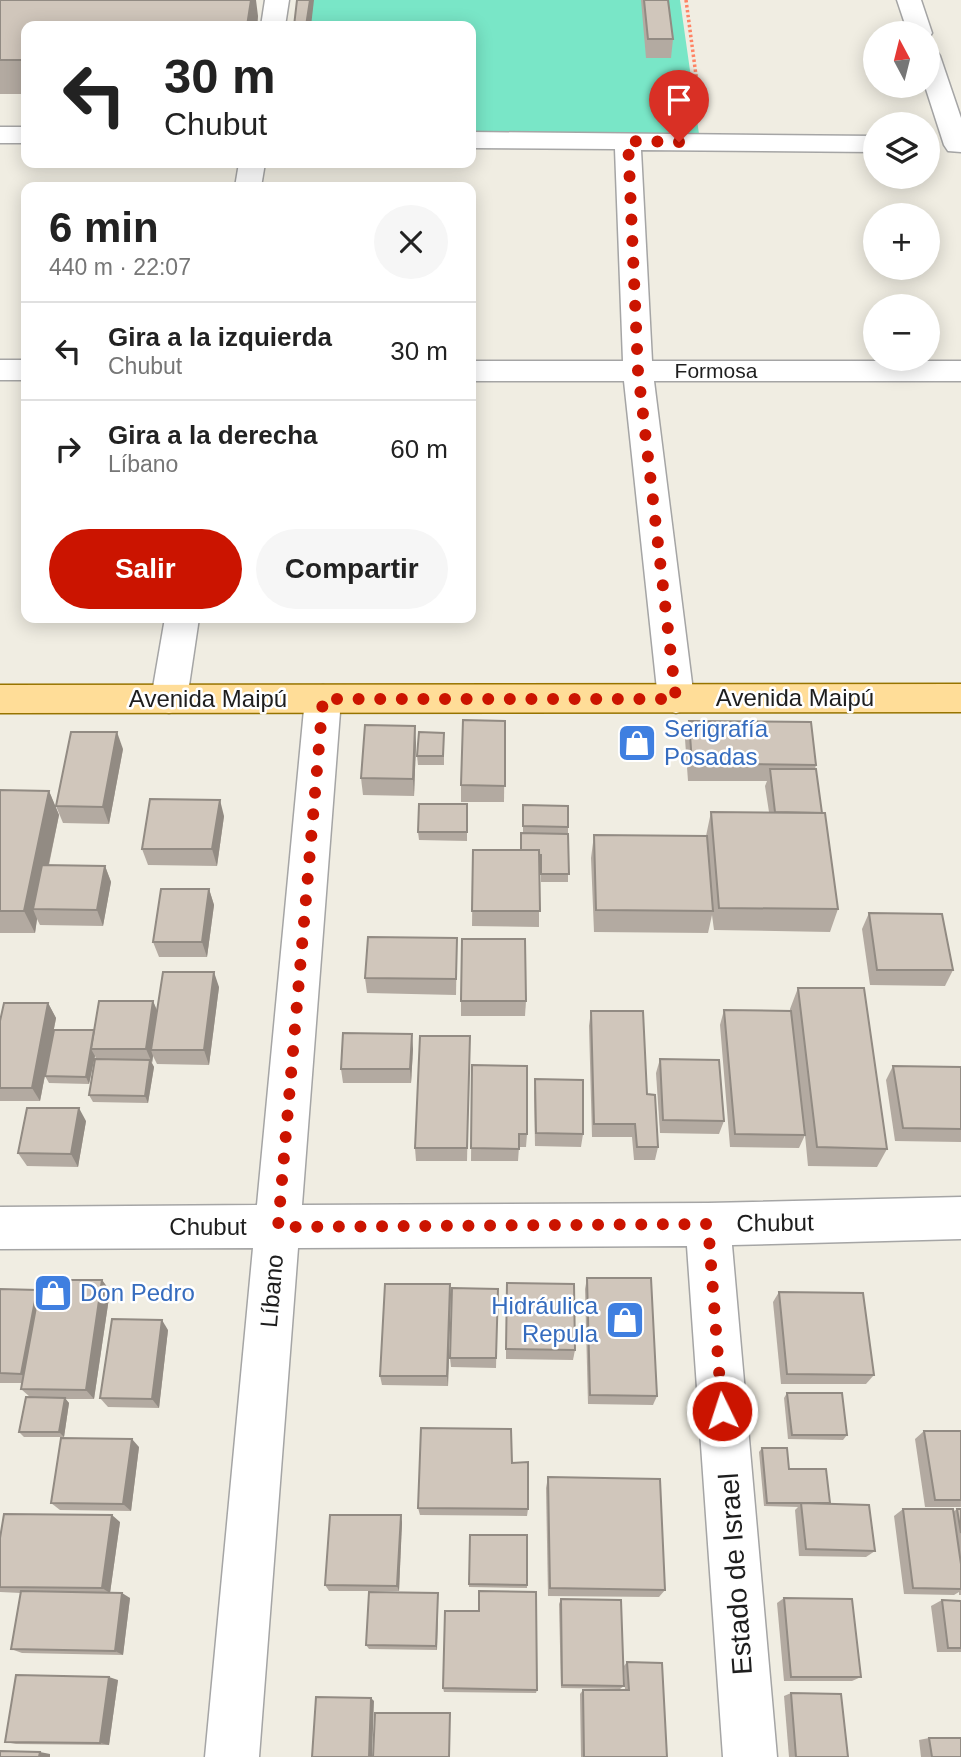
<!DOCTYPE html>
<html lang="es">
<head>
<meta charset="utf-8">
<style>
	:root { --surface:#fff; --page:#f6f6f6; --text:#222; --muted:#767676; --line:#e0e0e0; --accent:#cb1400 }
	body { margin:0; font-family:Helvetica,sans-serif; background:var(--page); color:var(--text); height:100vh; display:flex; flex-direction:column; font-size:26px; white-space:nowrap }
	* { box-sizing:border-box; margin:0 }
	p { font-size:23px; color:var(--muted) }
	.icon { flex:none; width:38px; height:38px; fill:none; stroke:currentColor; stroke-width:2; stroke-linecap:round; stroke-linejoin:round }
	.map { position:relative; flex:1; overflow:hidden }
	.sheet { position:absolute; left:21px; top:182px; width:455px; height:441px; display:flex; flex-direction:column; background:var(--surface); border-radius:14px; box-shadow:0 4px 18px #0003 }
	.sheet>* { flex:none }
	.top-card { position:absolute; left:21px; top:21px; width:455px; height:147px; border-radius:14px; box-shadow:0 4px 18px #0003; background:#fff; color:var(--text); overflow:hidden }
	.needle { width:46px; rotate:353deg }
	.controls { position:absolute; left:863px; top:21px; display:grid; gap:14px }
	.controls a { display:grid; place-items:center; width:77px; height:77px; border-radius:50%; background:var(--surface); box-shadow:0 4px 18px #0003; font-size:35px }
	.pin { position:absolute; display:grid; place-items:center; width:60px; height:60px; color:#fff; margin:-72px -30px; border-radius:50% 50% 50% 0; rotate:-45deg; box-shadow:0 0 7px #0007 }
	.pin .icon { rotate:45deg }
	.me { position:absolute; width:77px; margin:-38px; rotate:356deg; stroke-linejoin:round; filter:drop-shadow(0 0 5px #0008) }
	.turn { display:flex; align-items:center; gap:24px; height:147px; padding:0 28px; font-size:32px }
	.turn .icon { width:91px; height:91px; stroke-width:2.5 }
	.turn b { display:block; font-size:49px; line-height:60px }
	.round { display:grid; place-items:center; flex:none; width:74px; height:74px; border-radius:37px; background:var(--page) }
	.headline { display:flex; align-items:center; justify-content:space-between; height:119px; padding:0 28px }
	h1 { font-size:42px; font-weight:800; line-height:52px }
	.cta { display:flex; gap:14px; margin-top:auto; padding:14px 28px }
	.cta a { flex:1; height:80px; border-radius:42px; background:var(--accent); color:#fff; font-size:28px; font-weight:800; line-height:80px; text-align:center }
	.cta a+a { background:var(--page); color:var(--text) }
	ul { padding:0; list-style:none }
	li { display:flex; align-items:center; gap:21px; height:98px; padding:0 28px; border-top:2px solid var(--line) }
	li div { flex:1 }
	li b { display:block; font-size:26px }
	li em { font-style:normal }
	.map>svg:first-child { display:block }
</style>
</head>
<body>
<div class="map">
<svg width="961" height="1757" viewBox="0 0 961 1757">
	<rect width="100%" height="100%" fill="#f0ede2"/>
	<!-- pitch -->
	<path fill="#79e6c7" d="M297,0H680L699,134H471V26H294Z"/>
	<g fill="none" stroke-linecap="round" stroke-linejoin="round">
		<!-- minor casing -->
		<g stroke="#a5a5a5" stroke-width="3">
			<g id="minor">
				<path d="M265,0H289L285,26H261Z"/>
				<path d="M897,0H921L932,33L929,38L928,33H908Z"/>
				<path d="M928,49L937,51L940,56L961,118V152L948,151L944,145L925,86H928Z"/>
				<rect x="0" y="127" width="26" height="16"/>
				<path d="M471,132L875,136V152L641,150L652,361H961V381H654L694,699L689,709L676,713L663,709L658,699L624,381H471V361H623L615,149L471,148Z"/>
				<path d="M239,163H265L261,187H235Z"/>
				<rect x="0" y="360" width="26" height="20"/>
				<path d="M165,618H199L187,699L182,709L169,713L156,709L151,699Z"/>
				<path d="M323,685L336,689L341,699L302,1205L708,1203L961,1197V1239L732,1245L777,1757H723L687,1246L298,1248L259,1757H205L253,1248L0,1249V1207L257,1205L305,699L310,689Z"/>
			</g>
		</g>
		<!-- major casing -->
		<g stroke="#977400" stroke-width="3">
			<path id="major" d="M961,684V712L0,713V685Z"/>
		</g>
		<!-- path -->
		<path stroke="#ff8364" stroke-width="3.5" stroke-dasharray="2.5 2.5" stroke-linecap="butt" d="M686,0L701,113"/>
		<!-- minor -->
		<use href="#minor" fill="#fff" fill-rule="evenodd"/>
		<!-- major -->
		<use href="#major" fill="#ffdd98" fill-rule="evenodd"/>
	</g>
	<!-- wall -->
	<g fill="#b3aaa1">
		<path d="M0,0L258,16L257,26H26V94H0Z"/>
		<path d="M641,0H668L673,39L671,58H646Z"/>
		<path d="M505,721L504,802H461V785Z"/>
		<path d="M689,721L816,765L815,769L838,909L830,932L714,930L712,915L708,933L594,932L591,858L594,835L706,836L711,812H769L765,786L767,781H688L685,739Z"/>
		<path d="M444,742V765H418L417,756Z"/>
		<path d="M416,743L414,796L363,795L361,778Z"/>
		<path d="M123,749L109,824L63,823L56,806Z"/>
		<path d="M0,790L49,791L59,815L49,865L105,866L111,882L103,926L40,925L37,919L35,933H0Z"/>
		<path d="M467,804V841L419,840L418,832Z"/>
		<path d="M523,805L568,827V882H541V864H539V927L472,926L473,850H521L523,833Z"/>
		<path d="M224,816L217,866L148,865L142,849Z"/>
		<path d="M209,889L214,905L207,957H159L153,942Z"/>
		<path d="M869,913L953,970L945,986L870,985L862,929Z"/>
		<path d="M457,938L456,995L367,993L365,978Z"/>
		<path d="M219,987L209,1065L157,1064L153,1056L152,1063L154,1067L148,1103L93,1102L89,1095L96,1059L95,1056L89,1084L49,1083L45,1076L94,1030L153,1001L157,1010Z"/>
		<path d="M798,988L887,1149L877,1167L808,1166L805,1135L799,1148L730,1147L720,1025L724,1010L790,1011V1009Z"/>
		<path d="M461,1001H526L525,1016H461Z"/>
		<path d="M48,1003L56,1018L40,1101H0V1021Z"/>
		<path d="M591,1011L647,1094L658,1147L655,1160H634L632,1137H592L589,1026Z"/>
		<path d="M470,1036L467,1161H416L415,1148Z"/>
		<path d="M413,1049L411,1083H343L341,1069Z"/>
		<path d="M660,1059L724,1121L719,1134L660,1133L656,1073Z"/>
		<path d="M472,1065L527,1134L526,1147H519L518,1161H471Z"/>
		<path d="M893,1066L961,1067V1142L895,1141L886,1080Z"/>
		<path d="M535,1079L583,1134L581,1147L535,1146L534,1093Z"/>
		<path d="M86,1121L78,1167L27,1166L18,1153Z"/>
		<path d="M587,1278L657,1396L653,1405L588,1404L585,1289Z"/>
		<path d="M102,1280L110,1291L94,1399H65L69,1403L64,1437H24L19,1432L30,1397L21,1389L23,1383H0V1289L37,1290L39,1293Z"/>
		<path d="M450,1284L448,1386L382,1385L380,1376Z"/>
		<path d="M498,1289L496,1368L451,1367L450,1358Z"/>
		<path d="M779,1292L874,1375L866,1384H781L773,1302Z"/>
		<path d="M506,1294L575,1350L573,1360L506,1359Z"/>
		<path d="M168,1330L159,1408L108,1407L100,1398Z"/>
		<path d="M787,1393L847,1435L843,1440L788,1439L784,1398Z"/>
		<path d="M924,1431H961V1507H925L915,1439Z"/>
		<path d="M139,1447L131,1511L60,1510L51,1503Z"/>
		<path d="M762,1448L789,1469L830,1503L875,1551L866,1557L799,1556L795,1510L798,1507L764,1506L759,1452Z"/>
		<path d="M512,1463L528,1509L527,1516L420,1515L418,1508Z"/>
		<path d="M548,1477L665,1590L659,1597L548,1596L546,1488Z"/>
		<path d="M903,1509L953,1512L957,1509H961V1595H959V1592L954,1595L904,1594L894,1516Z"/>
		<path d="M120,1522L110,1593L130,1598L123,1655L22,1653L11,1649L21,1593L0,1592V1538Z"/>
		<path d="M402,1522L399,1591H329L325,1585Z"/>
		<path d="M470,1535L527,1585V1588L469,1587Z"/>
		<path d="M784,1598L861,1677L852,1681H784L777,1603Z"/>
		<path d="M438,1599L437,1650L369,1649L366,1645Z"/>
		<path d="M561,1599L624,1686L620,1689L561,1688L559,1604Z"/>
		<path d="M942,1600L961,1601V1652H937L931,1606Z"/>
		<path d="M479,1611L537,1690L536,1693L444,1692L443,1688Z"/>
		<path d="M627,1662L667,1757H581L580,1694L583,1690H625L624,1666Z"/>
		<path d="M118,1680L109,1745L16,1744L5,1742Z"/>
		<path d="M791,1693L848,1757H789L784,1696Z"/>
		<path d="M929,1738L961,1757H921L919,1740Z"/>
	</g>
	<!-- shaded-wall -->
	<g fill="#928b83">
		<path d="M251,0H256L258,16L257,26H247Z"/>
		<path d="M310,0H314L311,26H306Z"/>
		<path d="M415,726L416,743L414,796L413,779Z"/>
		<path d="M117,732L123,749L109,824L103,807Z"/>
		<path d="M49,791L59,815L39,910L33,909L37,919L35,933L24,911Z"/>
		<path d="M220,800L224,816L217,866L212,849Z"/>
		<path d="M105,866L111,882L103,926L97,910Z"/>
		<path d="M209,889L214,905L207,957L202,942Z"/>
		<path d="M214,972L219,987L209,1065L204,1050Z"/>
		<path d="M153,1001L159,1016L151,1050L153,1056L152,1063L146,1049Z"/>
		<path d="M48,1003L56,1018L40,1101L32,1088Z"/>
		<path d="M95,1030L91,1049L95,1056L89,1084L86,1077Z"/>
		<path d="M412,1034L413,1049L411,1083L410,1069Z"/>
		<path d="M150,1060L154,1067L148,1103L145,1096Z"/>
		<path d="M79,1108L86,1121L78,1167L71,1154Z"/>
		<path d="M102,1280L110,1291L94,1399L86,1390Z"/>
		<path d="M450,1284L451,1295L448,1386L447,1376Z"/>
		<path d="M37,1290L45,1300L31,1383L21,1374Z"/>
		<path d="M162,1320L168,1330L159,1408L152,1399Z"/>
		<path d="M65,1398L69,1403L64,1437L59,1432Z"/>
		<path d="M132,1439L139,1447L131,1511L123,1504Z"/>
		<path d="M112,1515L120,1522L110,1593L102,1588Z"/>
		<path d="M401,1515L402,1522L399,1591L397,1586Z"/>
		<path d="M122,1593L130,1598L123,1655L115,1651Z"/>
		<path d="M438,1593V1599L437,1650L436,1646Z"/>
		<path d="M109,1677L118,1680L109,1745L100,1743Z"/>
		<path d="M371,1698L374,1701L372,1757H369Z"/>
		<path d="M40,1752L50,1754V1757H39Z"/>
	</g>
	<!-- building -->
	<g fill="#d0c6bb" stroke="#928b83" stroke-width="2">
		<path d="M0,0H251L247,26H26V60H0Z"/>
		<path d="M297,0H310L306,26H294Z"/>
		<path d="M644,0H668L673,39H648Z"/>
		<path d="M463,720L505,721V786L461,785Z"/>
		<path d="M689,721L811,722L816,765L692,763Z"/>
		<path d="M365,725L415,726L413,779L361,778Z"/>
		<path d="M71,732H117L103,807L56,806Z"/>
		<path d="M419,732L444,733L443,756H417Z"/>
		<path d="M770,769H816L822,813L775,812Z"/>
		<path d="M0,790L49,791L24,911H0Z"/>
		<path d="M150,799L220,800L212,849H142Z"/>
		<path d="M419,804H467V832H418Z"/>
		<path d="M523,805L568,806V827L523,826Z"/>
		<path d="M711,812L825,813L838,909L719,908Z"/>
		<path d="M521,833L568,834L569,874H541V855H539V850H521Z"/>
		<path d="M594,835L707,836L713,911L596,910Z"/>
		<path d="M473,850H539L540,911H472Z"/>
		<path d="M42,865L105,866L97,910L33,909Z"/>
		<path d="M161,889H209L202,942H153Z"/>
		<path d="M869,913L942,914L953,970H877Z"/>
		<path d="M368,937L457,938L456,979L365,978Z"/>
		<path d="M462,939H525L526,1001H461Z"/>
		<path d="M163,972H214L204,1050H151Z"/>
		<path d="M798,988H864L887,1149L817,1147Z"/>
		<path d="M99,1001H153L146,1049H91Z"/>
		<path d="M4,1003H48L32,1088H0V1021Z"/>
		<path d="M724,1010L791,1011L805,1135L735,1134Z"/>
		<path d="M591,1011H643L647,1094L655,1095L658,1147H637L635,1124H594Z"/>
		<path d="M54,1030H94L86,1077L45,1076Z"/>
		<path d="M343,1033L412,1034L410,1069H341Z"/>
		<path d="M420,1036H470L467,1148H415Z"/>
		<path d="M95,1059L150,1060L145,1096L89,1095Z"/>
		<path d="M660,1059L719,1060L724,1121L663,1120Z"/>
		<path d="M472,1065L527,1066V1134H519V1149L471,1148Z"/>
		<path d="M893,1066L961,1067V1129L903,1128Z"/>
		<path d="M535,1079L583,1080V1134L536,1133Z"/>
		<path d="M27,1108H79L71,1154L18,1153Z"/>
		<path d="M587,1278H651L657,1396L590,1395Z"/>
		<path d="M41,1280H102L86,1390L21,1389Z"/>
		<path d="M507,1283L574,1284L575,1350L506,1349Z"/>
		<path d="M385,1284H450L447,1376H380Z"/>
		<path d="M452,1288L498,1289L496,1358H450Z"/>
		<path d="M0,1289L37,1290L21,1374L0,1373Z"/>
		<path d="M779,1292L863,1293L874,1375L787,1374Z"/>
		<path d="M112,1319L162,1320L152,1399L100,1398Z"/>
		<path d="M787,1393H842L847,1435H792Z"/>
		<path d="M26,1397L65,1398L59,1432H19Z"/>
		<path d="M421,1428L511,1429L512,1463L528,1462V1509L418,1508Z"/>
		<path d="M924,1431H961V1500H935Z"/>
		<path d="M61,1438L132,1439L123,1504L51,1503Z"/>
		<path d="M762,1448H787L789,1469H826L830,1503H767Z"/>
		<path d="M548,1477L660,1479L665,1590L550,1588Z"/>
		<path d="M801,1503L869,1505L875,1551L806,1549Z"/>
		<path d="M903,1509H953L961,1564V1589L913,1588Z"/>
		<path d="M957,1509H961V1533Z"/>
		<path d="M4,1514L112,1515L102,1588L0,1587V1538Z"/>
		<path d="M330,1515H401L397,1586L325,1585Z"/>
		<path d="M470,1535H527V1585L469,1584Z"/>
		<path d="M21,1591L122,1593L115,1651L11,1649Z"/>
		<path d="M479,1591L536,1592L537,1690L443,1688L445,1611H479Z"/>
		<path d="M369,1592L438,1593L436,1646L366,1645Z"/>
		<path d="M784,1598L852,1599L861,1677H791Z"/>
		<path d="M561,1599L621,1600L624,1686L562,1685Z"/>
		<path d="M942,1600L961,1601V1648H948Z"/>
		<path d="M627,1662L662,1663L667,1757H584L583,1690H629Z"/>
		<path d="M16,1675L109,1677L100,1743L5,1742Z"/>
		<path d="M791,1693L841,1694L848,1757H796Z"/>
		<path d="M316,1697L371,1698L369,1757H312Z"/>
		<path d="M375,1713H450L449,1757H373Z"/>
		<path d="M929,1738H961V1757H932Z"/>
		<path d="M0,1751L40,1752L39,1757H0Z"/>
	</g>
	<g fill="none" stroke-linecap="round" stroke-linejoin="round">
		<!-- route -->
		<path stroke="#cb1400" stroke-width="12" stroke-dasharray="0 21.6" d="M679,142L628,141L638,371L676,699H323L278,1227L708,1224L722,1411"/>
	</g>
	<!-- icons -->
	<defs>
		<g id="shop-square" transform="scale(2.0125)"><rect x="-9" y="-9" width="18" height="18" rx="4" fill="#3f7fe0" stroke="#fff"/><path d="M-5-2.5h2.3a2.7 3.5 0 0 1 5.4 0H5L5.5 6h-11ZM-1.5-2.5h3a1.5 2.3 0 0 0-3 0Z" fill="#fff"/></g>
	</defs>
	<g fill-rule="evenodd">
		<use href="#shop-square" x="637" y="743"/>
		<use href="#shop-square" x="53" y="1293"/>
		<use href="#shop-square" x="625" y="1320"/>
	</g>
	<g text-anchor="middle" stroke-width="5" stroke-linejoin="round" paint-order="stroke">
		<!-- far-street labels -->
		<g font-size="21" fill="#1e1e1e" stroke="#fff">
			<text x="716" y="378">Formosa</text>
		</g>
		<!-- street labels -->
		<g font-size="24" fill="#1e1e1e" stroke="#fff">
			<text x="795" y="706">Avenida Maipú</text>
			<text x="208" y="707">Avenida Maipú</text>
			<text transform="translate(775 1223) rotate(-1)" y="8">Chubut</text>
			<text x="208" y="1235">Chubut</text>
			<text transform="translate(272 1291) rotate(-85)" y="8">Líbano</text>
		</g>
		<!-- shop labels -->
		<g font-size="24" fill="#366cbe" stroke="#fff" text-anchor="start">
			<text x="664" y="737">Serigrafía<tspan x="664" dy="28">Posadas</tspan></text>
			<text x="80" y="1301">Don Pedro</text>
			<text x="598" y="1314" text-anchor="end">Hidráulica<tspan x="598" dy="28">Repula</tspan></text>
		</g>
		<!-- near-street labels -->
		<g font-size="28" fill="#1e1e1e" stroke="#fff">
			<text transform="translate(735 1574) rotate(-94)" y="10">Estado de Israel</text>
		</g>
	</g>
</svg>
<div class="controls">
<a><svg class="needle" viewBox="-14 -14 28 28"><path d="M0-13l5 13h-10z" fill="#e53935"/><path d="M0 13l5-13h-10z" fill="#767676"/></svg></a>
<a><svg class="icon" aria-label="layers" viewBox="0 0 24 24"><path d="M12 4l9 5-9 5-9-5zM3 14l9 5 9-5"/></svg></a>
<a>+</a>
<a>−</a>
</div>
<div class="pin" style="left:679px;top:142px;background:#d93025"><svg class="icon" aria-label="arrive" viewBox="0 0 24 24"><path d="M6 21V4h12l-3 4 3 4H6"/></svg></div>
<svg class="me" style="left:722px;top:1411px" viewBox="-20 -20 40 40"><circle r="17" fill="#cb1400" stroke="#fff" stroke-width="3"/><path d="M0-11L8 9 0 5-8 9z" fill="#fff"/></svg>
<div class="top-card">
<div class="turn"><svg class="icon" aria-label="left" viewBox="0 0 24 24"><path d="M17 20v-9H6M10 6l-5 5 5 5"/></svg><div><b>30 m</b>Chubut</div></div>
</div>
<section class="sheet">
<div class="headline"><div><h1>6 min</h1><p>440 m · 22:07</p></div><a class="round"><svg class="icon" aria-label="close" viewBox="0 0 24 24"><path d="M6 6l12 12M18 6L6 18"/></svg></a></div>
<ul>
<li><svg class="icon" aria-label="left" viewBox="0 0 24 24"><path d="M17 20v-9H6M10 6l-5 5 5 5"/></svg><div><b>Gira a la izquierda</b><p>Chubut</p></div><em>30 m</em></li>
<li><svg class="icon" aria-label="right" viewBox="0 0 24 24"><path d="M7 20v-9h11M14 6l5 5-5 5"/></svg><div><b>Gira a la derecha</b><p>Líbano</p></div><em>60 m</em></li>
</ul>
<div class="cta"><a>Salir</a><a>Compartir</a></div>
</section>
</div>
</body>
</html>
